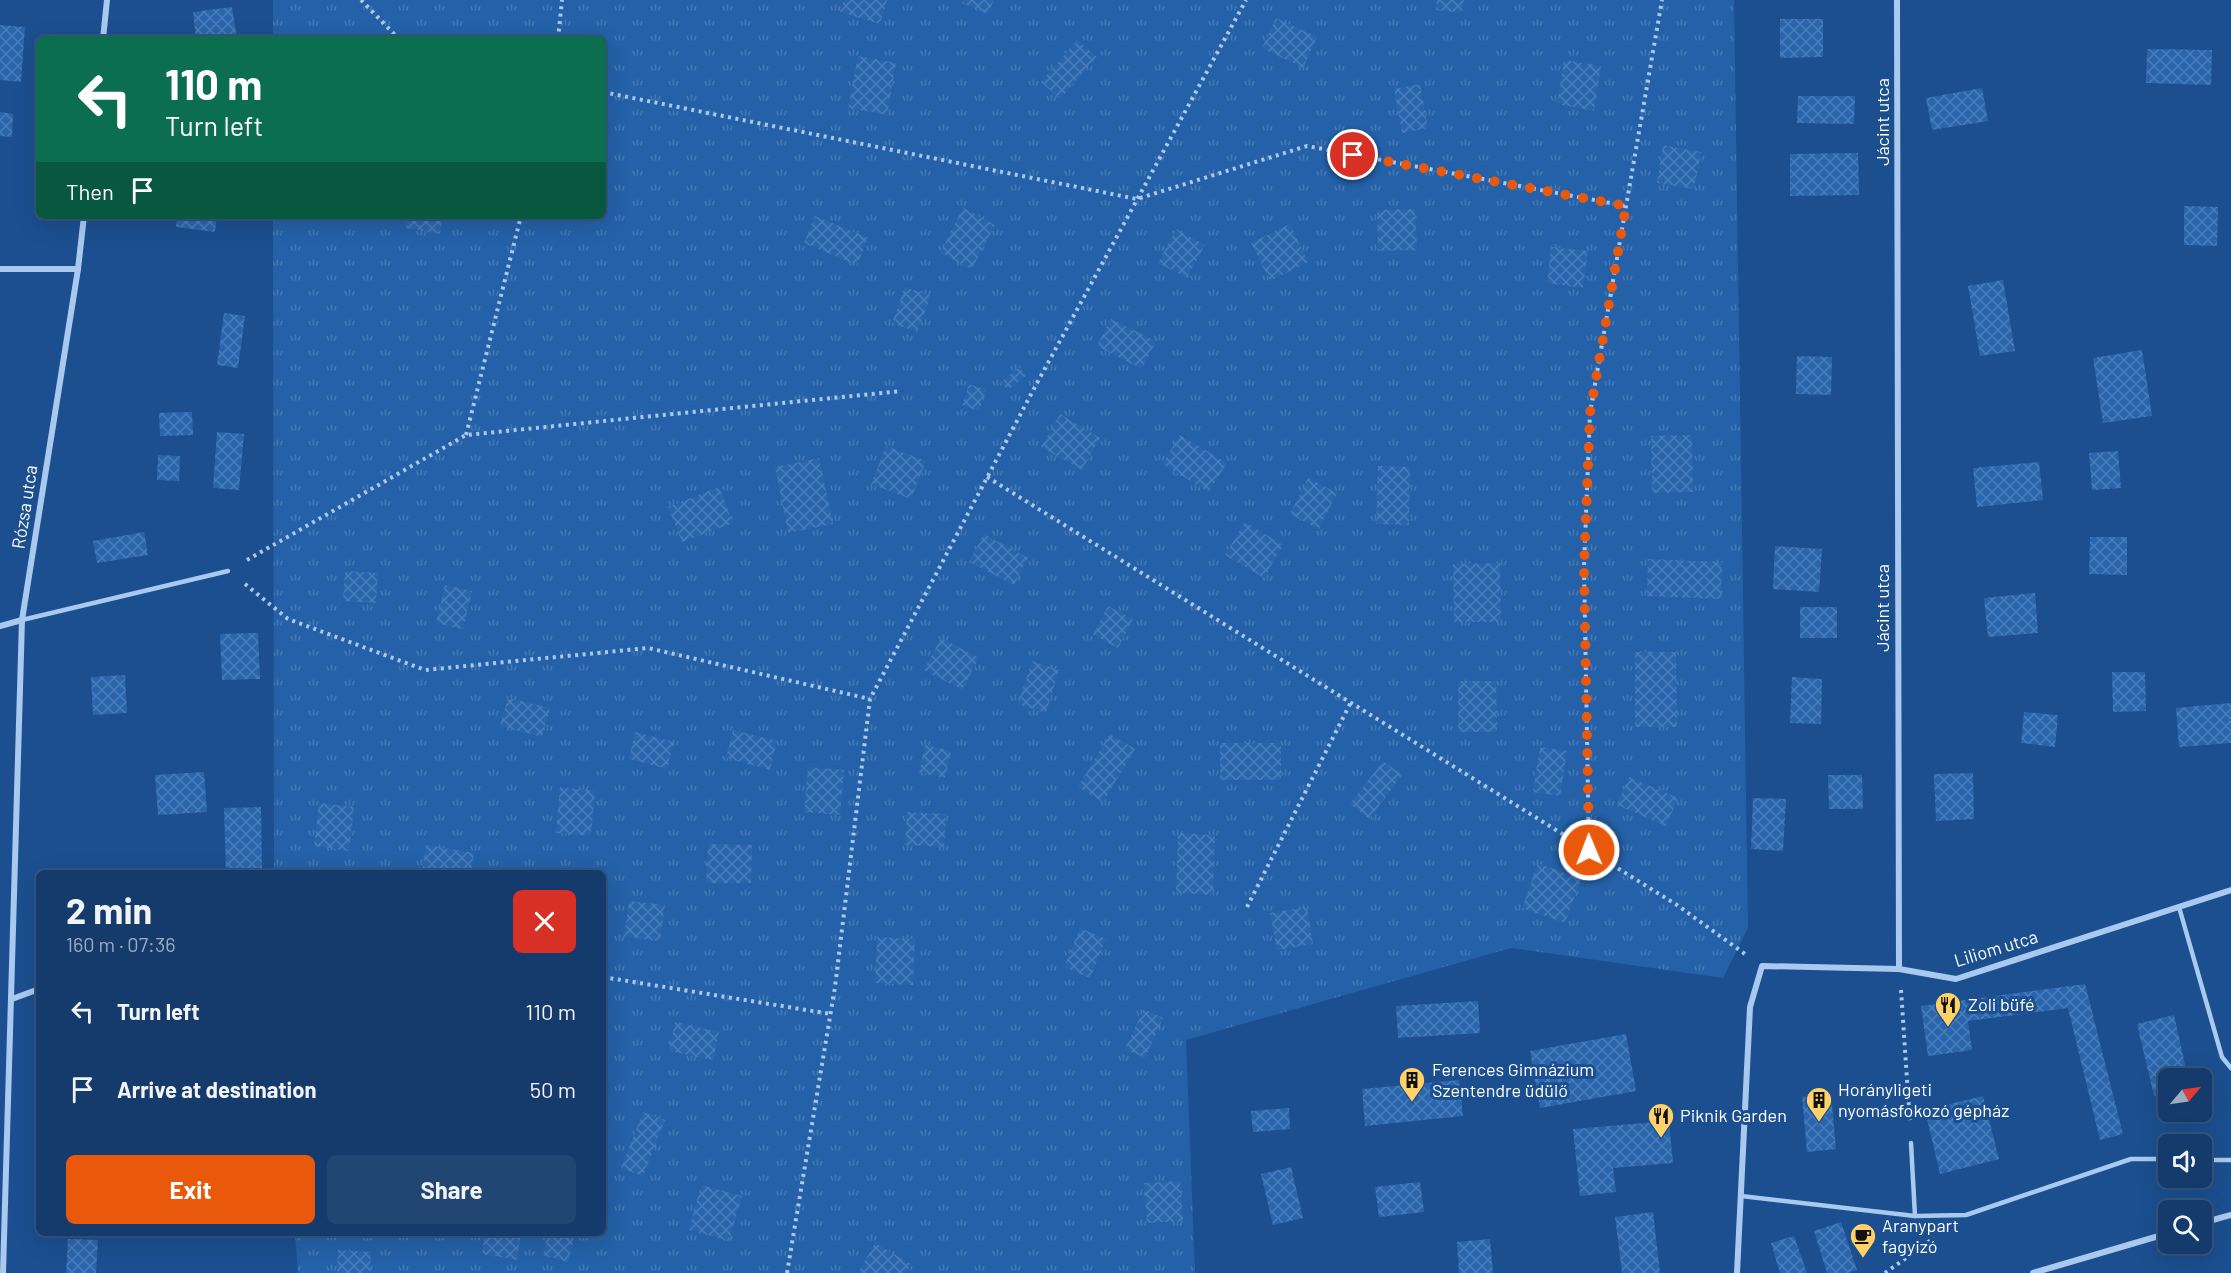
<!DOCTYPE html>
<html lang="en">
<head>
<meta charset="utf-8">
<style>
	:root { --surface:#143b6b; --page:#214673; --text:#f1f3f6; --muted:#9dadc1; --line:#33557e; --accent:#ea580c }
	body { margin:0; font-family:Barlow,sans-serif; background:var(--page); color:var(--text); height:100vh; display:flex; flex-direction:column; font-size:22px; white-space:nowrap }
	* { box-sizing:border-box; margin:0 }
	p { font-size:20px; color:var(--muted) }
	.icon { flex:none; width:33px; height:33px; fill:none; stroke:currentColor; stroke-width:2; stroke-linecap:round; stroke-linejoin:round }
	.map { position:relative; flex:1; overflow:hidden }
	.sheet { position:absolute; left:36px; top:870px; width:570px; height:366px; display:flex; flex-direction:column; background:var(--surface); border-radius:9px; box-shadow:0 6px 24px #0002,0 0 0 2px var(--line) }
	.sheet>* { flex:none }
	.banner { position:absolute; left:36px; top:36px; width:570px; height:183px; border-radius:9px; box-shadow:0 6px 24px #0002,0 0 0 2px var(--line); background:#0b6e4f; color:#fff; overflow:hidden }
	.needle { width:39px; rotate:61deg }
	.tools { position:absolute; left:2158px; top:1068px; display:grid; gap:12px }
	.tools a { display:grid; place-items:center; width:54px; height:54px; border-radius:9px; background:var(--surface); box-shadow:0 6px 24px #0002,0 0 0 2px var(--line); font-size:30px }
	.pin { position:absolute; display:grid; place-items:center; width:51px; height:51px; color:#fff; margin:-26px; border:3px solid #fff; border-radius:50%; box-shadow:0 2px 6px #0007 }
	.me { position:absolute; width:66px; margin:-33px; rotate:359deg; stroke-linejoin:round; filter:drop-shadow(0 0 4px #0008) }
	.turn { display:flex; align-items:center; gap:21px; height:126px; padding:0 30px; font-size:27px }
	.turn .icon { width:78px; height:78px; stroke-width:2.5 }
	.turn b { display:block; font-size:42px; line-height:51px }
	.then { display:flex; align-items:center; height:57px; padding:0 30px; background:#0003; gap:12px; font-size:22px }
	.round { display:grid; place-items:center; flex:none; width:63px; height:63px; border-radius:9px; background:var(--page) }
	.head { display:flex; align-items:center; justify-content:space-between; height:102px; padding:0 30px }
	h1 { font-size:36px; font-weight:700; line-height:45px }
	.button { display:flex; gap:12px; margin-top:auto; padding:12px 30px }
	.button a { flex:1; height:69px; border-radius:9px; background:var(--accent); color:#fff; font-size:24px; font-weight:700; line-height:69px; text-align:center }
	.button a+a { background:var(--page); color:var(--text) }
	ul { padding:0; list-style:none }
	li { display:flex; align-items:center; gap:18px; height:78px; padding:0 30px }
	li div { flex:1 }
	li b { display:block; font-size:22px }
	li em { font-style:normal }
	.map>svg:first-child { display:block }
</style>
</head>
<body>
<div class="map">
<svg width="2231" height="1273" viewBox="0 0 2231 1273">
	<defs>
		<pattern id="park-tufts" width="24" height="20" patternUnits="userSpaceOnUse" patternTransform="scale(1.5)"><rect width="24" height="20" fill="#2461a8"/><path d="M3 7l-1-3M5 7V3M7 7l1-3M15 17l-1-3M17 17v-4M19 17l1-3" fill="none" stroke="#4579b5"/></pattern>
		<pattern id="building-cross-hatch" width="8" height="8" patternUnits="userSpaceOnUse" patternTransform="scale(1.5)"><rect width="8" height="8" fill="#2a66ad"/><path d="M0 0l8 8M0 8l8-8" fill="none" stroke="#4a7db9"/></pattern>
	</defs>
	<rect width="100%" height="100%" fill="#1b4f8f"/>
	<!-- park -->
	<path fill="url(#park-tufts)" d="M273,0H1734L1748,928L1723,978L1511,948L1186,1040L1195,1273H298L295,1233H603V873H274L273,216H603V39H273Z"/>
	<!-- building -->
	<g fill="url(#building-cross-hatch)">
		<path d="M844,0H887L880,24L840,12Z"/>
		<path d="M963,0H994L988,14L962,3Z"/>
		<path d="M1437,0H1464L1462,13L1436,10Z"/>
		<path d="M232,7L237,39H196L193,12Z"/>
		<path d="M1276,18L1317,37L1303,68L1262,48Z"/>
		<path d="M1780,19H1823V57L1780,58Z"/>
		<path d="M0,25L25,27L21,82L0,80Z"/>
		<path d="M1077,40L1097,57L1060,99L1041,82Z"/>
		<path d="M2147,49L2212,50L2211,85L2146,83Z"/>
		<path d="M858,56L896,63L887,115L848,108Z"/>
		<path d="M1564,60L1601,66L1594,111L1557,104Z"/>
		<path d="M1420,84L1428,128L1402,133L1394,89Z"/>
		<path d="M1982,88L1988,121L1932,130L1926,98Z"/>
		<path d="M1798,96H1855L1854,124L1797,123Z"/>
		<path d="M0,112L13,114L12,137L0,136Z"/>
		<path d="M1663,145L1701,152L1694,189L1657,183Z"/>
		<path d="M1858,153L1859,195L1790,196V154Z"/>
		<path d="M2184,206L2218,207L2217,246L2184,245Z"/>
		<path d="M963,208L995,225L972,269L940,253Z"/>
		<path d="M1415,209L1417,250L1378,251L1377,210Z"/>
		<path d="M177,216H217L215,232L176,227Z"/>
		<path d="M408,216H443L440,234L406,228Z"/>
		<path d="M815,216L868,238L857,265L804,243Z"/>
		<path d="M1290,224L1308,262L1270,281L1251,243Z"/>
		<path d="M1176,229L1205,245L1187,278L1158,263Z"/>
		<path d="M1551,247L1588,251L1583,288L1547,283Z"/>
		<path d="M2003,280L2015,351L1980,356L1968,286Z"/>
		<path d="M905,287L931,296L917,332L892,323Z"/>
		<path d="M224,313L245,316L238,368L217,365Z"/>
		<path d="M1111,319L1156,341L1142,369L1097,346Z"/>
		<path d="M2142,350L2152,416L2103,423L2093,358Z"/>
		<path d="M1797,356L1832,357L1831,395L1796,394Z"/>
		<path d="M1019,367L1026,376L1008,390L1001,382Z"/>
		<path d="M969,384L986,390L979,411L962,405Z"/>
		<path d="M192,412L193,435L160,436L159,413Z"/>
		<path d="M1060,414L1100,438L1082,470L1041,447Z"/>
		<path d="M217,432L244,434L239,490L213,488Z"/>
		<path d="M1180,435L1227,463L1209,492L1162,464Z"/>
		<path d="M1692,435L1693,492L1652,493L1651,436Z"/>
		<path d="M886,446L926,461L911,499L871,484Z"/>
		<path d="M2118,451L2121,488L2092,490L2089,453Z"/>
		<path d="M158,455L180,456L179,481L157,480Z"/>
		<path d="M819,458L833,524L788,533L775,467Z"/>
		<path d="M2039,462L2043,500L1977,507L1973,468Z"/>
		<path d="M1378,466L1410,467L1409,525L1376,524Z"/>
		<path d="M1308,478L1337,493L1319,529L1290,514Z"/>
		<path d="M719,487L733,523L682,542L668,507Z"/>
		<path d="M1245,522L1283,545L1264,578L1225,555Z"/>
		<path d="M144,532L148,555L97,563L93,541Z"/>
		<path d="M984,534L1028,558L1014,585L969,562Z"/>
		<path d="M2090,537H2127V575L2089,574Z"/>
		<path d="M1775,546L1822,549L1819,592L1773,589Z"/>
		<path d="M1648,559L1722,562L1721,599L1647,596Z"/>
		<path d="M1500,563L1501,622H1454L1453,564Z"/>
		<path d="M345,571L378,573L376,603L343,601Z"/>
		<path d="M445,585L472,591L463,629L436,623Z"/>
		<path d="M2035,593L2038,633L1988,637L1984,598Z"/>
		<path d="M1108,606L1133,619L1118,648L1093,635Z"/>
		<rect x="1800" y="607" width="37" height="31"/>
		<path d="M258,633L260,679L222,680L220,634Z"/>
		<path d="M941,638L979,658L962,690L924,670Z"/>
		<path d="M1635,652H1676L1677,727H1635Z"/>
		<path d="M1032,661L1059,670L1046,713L1018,704Z"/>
		<path d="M2112,672H2145L2146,711L2113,712Z"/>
		<path d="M125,675L127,713L93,715L91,677Z"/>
		<path d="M1792,677L1822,679L1821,724L1790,723Z"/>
		<path d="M1458,681H1496L1497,732H1458Z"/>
		<path d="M508,698L550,708L542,737L500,726Z"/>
		<path d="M2231,703V743L2179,747L2176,708Z"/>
		<path d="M2024,712L2058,715L2055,747L2021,743Z"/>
		<path d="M733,730L777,741L770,770L726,758Z"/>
		<path d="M635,732L674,742L667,769L629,759Z"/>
		<path d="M1110,734L1135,749L1103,802L1078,787Z"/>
		<rect x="1220" y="743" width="61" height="37"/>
		<path d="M925,745L951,751L945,778L919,772Z"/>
		<path d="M1540,747L1567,751L1560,796L1533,792Z"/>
		<path d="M1383,761L1402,775L1369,819L1350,804Z"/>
		<path d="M808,767L844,770L840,815L804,812Z"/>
		<path d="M204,772L207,812L158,815L155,775Z"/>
		<path d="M1973,773L1974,819L1936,821L1934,774Z"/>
		<path d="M1828,775H1862L1863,809H1829Z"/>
		<path d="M1629,777L1678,798L1666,826L1617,805Z"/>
		<path d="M560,787L595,791L591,836L556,833Z"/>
		<path d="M1753,798L1786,799L1783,851L1751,849Z"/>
		<path d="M319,803L354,807L349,851L314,846Z"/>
		<path d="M261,807L262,871L226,872L224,808Z"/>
		<path d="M907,812L946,814L944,847L905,845Z"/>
		<path d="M1178,833L1215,835L1213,895L1176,893Z"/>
		<path d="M708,844L752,845L751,883H706Z"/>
		<path d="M426,845L474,853L471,873H422Z"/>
		<path d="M1538,863L1581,879L1565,923L1522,908Z"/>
		<path d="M629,901L665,905L660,941L624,936Z"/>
		<path d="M1307,907L1313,944L1277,950L1270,913Z"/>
		<path d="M1080,928L1106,939L1090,978L1064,967Z"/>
		<path d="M877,937L915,939L913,985L875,983Z"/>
		<path d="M2085,984L2123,1134L2100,1140L2068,1008L1968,1021L1972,1050L1928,1056L1921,1006Z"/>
		<path d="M1478,1001L1480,1033L1398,1038L1396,1006Z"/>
		<path d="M1144,1009L1163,1018L1145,1058L1125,1049Z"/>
		<path d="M2174,1015L2188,1078H2169V1093L2154,1096L2137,1024Z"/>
		<path d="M675,1022L719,1032L713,1060L669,1051Z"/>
		<path d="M1626,1034L1636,1091L1540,1108L1530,1051Z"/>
		<path d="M1459,1080L1463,1116L1365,1126L1362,1089Z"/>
		<path d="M1831,1094L1836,1149L1807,1152L1802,1097Z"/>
		<path d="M1983,1096L1999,1159L1940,1174L1925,1110Z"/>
		<path d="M1289,1108L1290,1129L1253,1132L1251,1111Z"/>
		<path d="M643,1112L665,1120L643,1176L621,1168Z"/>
		<path d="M1669,1121L1673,1163L1613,1168L1616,1192L1580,1196L1573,1129Z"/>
		<path d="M1291,1167L1303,1218L1273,1225L1261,1174Z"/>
		<path d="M1180,1181L1183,1221L1147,1223L1144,1183Z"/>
		<path d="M1420,1182L1424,1212L1379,1217L1375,1187Z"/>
		<path d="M701,1185L742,1196L729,1241L689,1230Z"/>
		<path d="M1653,1212L1660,1273H1622L1615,1217Z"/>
		<path d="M1841,1222L1857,1270L1848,1273H1827L1814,1231Z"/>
		<path d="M485,1233H521L517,1260L482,1254Z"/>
		<path d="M548,1233H575L568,1262L543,1255Z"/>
		<path d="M1794,1236L1807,1273H1780L1771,1243Z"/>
		<path d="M68,1239L98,1240L96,1273H66Z"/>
		<path d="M1490,1239L1493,1273H1459L1457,1242Z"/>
		<path d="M875,1243L911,1264L906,1273H858Z"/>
		<path d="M338,1250L371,1252L370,1273H337Z"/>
	</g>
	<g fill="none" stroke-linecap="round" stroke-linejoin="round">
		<!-- path -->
		<g stroke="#a9c9ee" stroke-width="4" stroke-dasharray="3 4.5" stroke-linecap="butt">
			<path d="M361,0L399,39"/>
			<path d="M558,39L562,0"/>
			<path d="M603,92L1137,199L1307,146L1626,206"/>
			<path d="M466,435L521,216"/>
			<path d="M987,477L1677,905L1745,954"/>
			<path d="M247,560L466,435L901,391"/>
			<path d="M245,584L288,619L425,670L648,648L870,699"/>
			<path d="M1589,850L1584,567L1590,413L1662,0"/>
			<path d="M1247,907L1351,702"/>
			<path d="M603,977L831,1014"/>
			<path d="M1901,990L1910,1124"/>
			<path d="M787,1273L835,987L870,699L1037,383L1246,0"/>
			<path d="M1885,1273L1934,1238"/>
		</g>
		<!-- service -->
		<g stroke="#a9c9ee" stroke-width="4.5">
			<path d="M22,620L228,571"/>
			<path d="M2179,907L2222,1057L2231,1068"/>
			<path d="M1911,1143L1915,1216"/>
			<path d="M2202,1160H2231"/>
			<path d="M1741,1196L1915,1216L1966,1215L2131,1159H2169"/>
		</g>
		<!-- minor -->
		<g stroke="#a9c9ee" stroke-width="6">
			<path d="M1897,0L1899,969"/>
			<path d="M103,39L107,0"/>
			<path d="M0,269H78"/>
			<path d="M0,626L22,620"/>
			<path d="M12,999L39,989"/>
			<path d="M2202,1223L2231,1215"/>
			<path d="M3,1273L22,620L78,269L84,216"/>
			<path d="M1737,1273L1750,1007L1762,966L1899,969L1956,979L2231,890"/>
			<path d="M2033,1273L2169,1233"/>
		</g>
	</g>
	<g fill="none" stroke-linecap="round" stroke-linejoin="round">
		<!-- route -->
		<path stroke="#ea580c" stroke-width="10" stroke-dasharray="0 18" d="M1353,155L1626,206L1590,413L1584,567L1589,850"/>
	</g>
	<!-- icons -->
	<defs>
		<g id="restaurant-pin" transform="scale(1.35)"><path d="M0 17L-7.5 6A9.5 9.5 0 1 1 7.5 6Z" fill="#ffd166" stroke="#1b4f8f"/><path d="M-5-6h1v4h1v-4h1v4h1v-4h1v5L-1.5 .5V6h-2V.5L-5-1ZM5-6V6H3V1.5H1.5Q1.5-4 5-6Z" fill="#111"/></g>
		<g id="building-pin" transform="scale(1.35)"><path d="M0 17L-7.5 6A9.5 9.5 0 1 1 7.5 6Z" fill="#ffd166" stroke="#1b4f8f"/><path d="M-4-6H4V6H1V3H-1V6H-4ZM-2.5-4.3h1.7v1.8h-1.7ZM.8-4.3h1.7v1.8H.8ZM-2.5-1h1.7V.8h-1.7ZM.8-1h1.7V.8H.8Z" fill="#111"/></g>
		<g id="cafe-pin" transform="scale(1.35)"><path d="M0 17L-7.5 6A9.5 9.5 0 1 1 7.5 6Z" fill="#ffd166" stroke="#1b4f8f"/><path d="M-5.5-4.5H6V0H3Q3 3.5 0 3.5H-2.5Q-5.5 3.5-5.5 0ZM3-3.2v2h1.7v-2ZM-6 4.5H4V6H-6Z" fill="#111"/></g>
	</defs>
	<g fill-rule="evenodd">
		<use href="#restaurant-pin" x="1948" y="1005"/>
		<use href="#building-pin" x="1412" y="1080"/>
		<use href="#building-pin" x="1819" y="1100"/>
		<use href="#restaurant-pin" x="1661" y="1116"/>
		<use href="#cafe-pin" x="1863" y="1236"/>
	</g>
	<g text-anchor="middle" stroke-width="6" stroke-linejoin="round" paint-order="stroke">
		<!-- street labels -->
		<g font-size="18" fill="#fff" stroke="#1b4f8f">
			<text transform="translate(1883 122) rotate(-90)" y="6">Jácint utca</text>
			<text transform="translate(25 507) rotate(-81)" y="6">Rózsa utca</text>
			<text transform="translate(1883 608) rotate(-90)" y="6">Jácint utca</text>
			<text transform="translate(1996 949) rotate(-17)" y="6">Liliom utca</text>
		</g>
		<!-- poi labels -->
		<g font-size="18" fill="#fff" stroke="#1b4f8f" text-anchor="start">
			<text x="1968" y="1011">Zoli büfé</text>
			<text x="1432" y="1076">Ferences Gimnázium<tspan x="1432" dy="21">Szentendre üdülő</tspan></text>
			<text x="1838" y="1096">Horányligeti<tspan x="1838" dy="21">nyomásfokozó gépház</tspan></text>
			<text x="1680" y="1122">Piknik Garden</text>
			<text x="1882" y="1232">Aranypart<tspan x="1882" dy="21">fagyizó</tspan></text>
		</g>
	</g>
</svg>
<div class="tools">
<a><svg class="needle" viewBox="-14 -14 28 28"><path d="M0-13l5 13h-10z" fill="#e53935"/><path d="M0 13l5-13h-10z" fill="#9dadc1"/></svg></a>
<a><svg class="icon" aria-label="sound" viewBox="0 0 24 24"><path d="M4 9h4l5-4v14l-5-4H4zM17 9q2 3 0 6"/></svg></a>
<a><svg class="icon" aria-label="search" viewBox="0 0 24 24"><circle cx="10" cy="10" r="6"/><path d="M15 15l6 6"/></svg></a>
</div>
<div class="pin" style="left:1353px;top:155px;background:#d93025"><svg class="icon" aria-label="arrive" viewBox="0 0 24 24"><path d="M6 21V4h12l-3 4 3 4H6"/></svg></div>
<svg class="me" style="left:1589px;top:850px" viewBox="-20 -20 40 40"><circle r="17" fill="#ea580c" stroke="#fff" stroke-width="3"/><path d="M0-11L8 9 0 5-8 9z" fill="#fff"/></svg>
<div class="banner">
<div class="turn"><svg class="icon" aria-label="left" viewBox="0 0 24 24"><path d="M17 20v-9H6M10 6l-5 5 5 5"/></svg><div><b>110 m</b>Turn left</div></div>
<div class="then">Then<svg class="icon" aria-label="arrive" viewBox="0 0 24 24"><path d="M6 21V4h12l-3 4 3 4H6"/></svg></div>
</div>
<section class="sheet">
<div class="head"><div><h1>2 min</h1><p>160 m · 07:36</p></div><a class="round" style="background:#d93025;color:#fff"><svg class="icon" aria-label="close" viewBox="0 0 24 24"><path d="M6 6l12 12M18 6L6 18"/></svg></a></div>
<ul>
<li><svg class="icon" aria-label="left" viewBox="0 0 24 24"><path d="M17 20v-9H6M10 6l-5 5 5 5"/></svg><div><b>Turn left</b></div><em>110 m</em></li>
<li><svg class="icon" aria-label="arrive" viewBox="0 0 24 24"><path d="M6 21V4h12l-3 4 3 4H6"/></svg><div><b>Arrive at destination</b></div><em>50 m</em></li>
</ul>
<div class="button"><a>Exit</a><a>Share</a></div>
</section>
</div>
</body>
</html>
